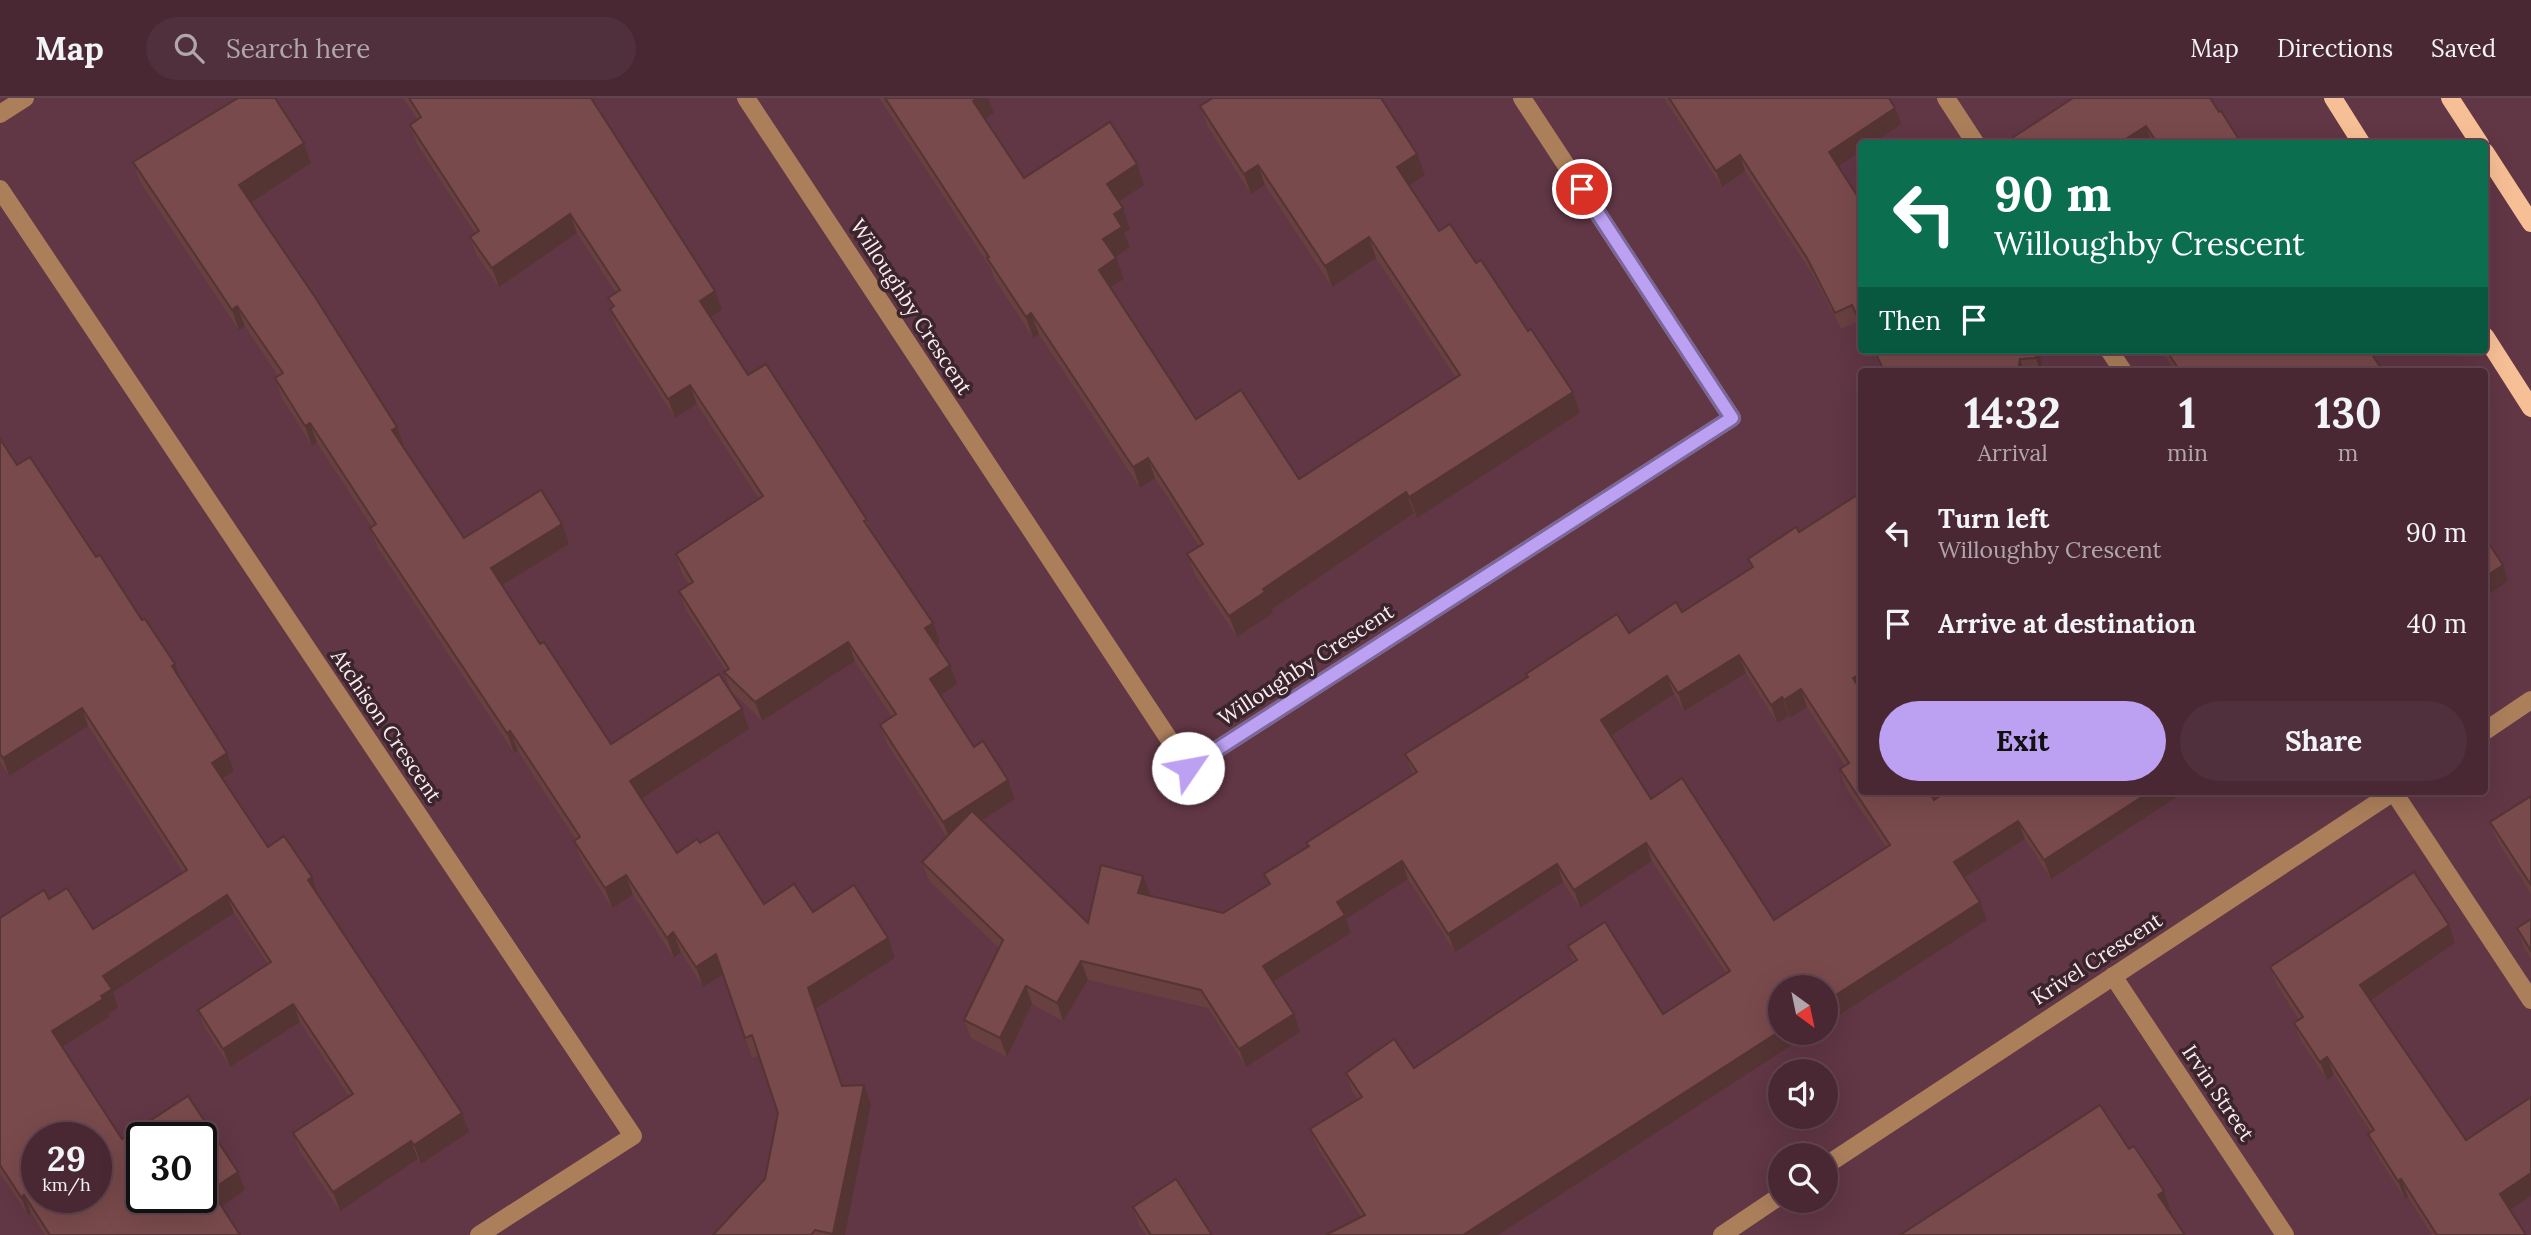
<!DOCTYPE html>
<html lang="en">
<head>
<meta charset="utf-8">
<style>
	:root { --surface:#492834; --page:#50303c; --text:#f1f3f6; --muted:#b1a6ac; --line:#61444f; --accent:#bca0f2 }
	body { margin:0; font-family:Lora,serif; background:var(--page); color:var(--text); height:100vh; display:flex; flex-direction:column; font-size:26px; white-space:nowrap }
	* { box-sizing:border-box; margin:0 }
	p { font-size:23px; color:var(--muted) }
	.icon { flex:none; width:38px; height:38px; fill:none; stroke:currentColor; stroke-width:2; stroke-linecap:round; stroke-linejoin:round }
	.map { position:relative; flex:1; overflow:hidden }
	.drawer { position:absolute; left:1858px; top:270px; width:630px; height:427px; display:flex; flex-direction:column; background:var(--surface); border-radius:7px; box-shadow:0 7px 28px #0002,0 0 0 2px var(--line) }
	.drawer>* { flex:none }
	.guide { position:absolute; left:1858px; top:42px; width:630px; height:214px; border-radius:7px; box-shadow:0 7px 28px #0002,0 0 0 2px var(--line); background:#0b6e4f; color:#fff; overflow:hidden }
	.needle { width:46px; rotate:147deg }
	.buttons { position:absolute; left:1768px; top:877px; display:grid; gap:14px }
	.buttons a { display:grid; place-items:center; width:70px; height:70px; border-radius:50%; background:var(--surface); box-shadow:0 7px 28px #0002,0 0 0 2px var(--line); font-size:35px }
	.speed { position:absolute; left:21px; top:1024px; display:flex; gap:14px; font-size:35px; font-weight:700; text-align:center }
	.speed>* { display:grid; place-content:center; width:91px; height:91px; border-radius:50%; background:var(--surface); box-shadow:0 7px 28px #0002,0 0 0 2px var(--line); line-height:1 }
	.speed small { font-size:18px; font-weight:400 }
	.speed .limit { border:4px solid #111; border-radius:10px; background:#fff; color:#111 }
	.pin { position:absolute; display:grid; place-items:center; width:60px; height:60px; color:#fff; margin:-30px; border:4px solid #fff; border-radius:50%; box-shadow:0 2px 7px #0007 }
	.me { position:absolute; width:77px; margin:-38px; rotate:57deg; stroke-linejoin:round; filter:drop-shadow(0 0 5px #0008) }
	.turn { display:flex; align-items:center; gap:24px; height:147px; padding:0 21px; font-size:32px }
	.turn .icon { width:91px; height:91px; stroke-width:2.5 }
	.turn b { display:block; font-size:49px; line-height:60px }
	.then { display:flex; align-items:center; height:66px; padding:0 21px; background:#0003; gap:14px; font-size:26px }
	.eta { display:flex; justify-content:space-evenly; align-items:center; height:119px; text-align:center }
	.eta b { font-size:42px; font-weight:800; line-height:49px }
	.button { display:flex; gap:14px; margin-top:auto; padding:14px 21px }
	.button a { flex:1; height:80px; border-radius:42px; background:var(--accent); color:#111; font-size:28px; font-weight:800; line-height:80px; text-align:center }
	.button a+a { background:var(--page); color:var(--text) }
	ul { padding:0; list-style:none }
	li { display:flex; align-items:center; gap:21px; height:91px; padding:0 21px }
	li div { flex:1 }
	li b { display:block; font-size:26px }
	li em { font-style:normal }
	header { display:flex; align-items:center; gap:42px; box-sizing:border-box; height:98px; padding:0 35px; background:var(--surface); border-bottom:2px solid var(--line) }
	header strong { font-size:33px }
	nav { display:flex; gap:38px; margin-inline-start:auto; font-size:24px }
	.search { width:490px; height:63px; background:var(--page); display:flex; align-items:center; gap:18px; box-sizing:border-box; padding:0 24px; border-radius:38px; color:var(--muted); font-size:26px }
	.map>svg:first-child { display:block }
</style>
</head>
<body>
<header>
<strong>Map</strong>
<div class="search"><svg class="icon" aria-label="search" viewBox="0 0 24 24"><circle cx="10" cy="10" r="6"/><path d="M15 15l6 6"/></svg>Search here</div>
<nav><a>Map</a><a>Directions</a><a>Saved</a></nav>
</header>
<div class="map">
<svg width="2531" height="1137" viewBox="0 0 2531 1137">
	<rect width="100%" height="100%" fill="#613645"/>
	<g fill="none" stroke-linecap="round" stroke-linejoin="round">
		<!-- minor -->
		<g stroke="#ac7f5b" stroke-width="18">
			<path d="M746,0L1188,670L1732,320L1522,0"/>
			<path d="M1946,0L1976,46"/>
			<path d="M0,16L25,0"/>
			<path d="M0,91L633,1038L479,1137"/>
			<path d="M2109,252L2123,273"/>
			<path d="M2485,633L2531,602"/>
			<path d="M2393,693L2531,902"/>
			<path d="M2113,878L2285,1137"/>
			<path d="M1825,1068L2395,693"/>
			<path d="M1722,1137L1780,1098"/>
		</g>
		<!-- major -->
		<g stroke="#f7bf95" stroke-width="18">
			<path d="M2333,0L2362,46"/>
			<path d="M2450,0L2480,46"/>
			<path d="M2485,54L2531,125"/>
			<path d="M2485,238L2531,310"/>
		</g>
	</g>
	<!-- wall -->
	<g fill="#684040" fill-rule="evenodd">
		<path d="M403,0H591L715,193L722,212L711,220L748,277L867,422L871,433L940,544L936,546L950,567L957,586L940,598L974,649L1008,682L1015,701L982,722L1088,825L1150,796L1149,798L1223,815L1269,787L1264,776L1308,749L1306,745L1413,676L1405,656L1527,579L1526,576L1682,514L1751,470L1748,461L1796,429L1862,693L1934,702L1947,693H2186L2051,781L2025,741L1965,780L1987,822L1825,926V889L1780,934H1812L1498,1137L1361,1119L1317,1049L1310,1031L1358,1001L1352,993L1346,975L1414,970L1574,864L1568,848L1663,916L1726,875L1652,763L1580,810L1563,784L1455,854L1408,781L1346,821L1351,835L1274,884L1300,934L1246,969L1208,910L1088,882L1063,923L1032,906L1007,959L971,940L964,922L999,850L929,783L922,764L947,739L887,646L880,627L892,619L855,563L762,623L731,593L724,574L726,573L686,512L679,493L689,486L682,476L676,456L759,401L697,306L675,320L617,230L610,211L612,209L608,200L616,195L577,135L499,189L477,158L470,139L475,135L417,46L410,27L418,22ZM1746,575L1777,625L1789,618L1790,620L1807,609L1845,668L1840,671L1846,690L1886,749L1774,822L1651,701L1612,638L1674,596L1684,613Z"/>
		<path d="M879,0H988L994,15L985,21L1024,80L1137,66L1144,87L1119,104L1123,110L1130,131L1124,135L1130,149L1115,159L1124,181L1110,190L1196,321L1299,381L1456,280L1376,160L1332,189L1265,87L1251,96L1208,29L1200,8L1425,77L1409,87L1439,133L1476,165L1573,294L1580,315L1417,420L1414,415L1272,511L1273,515L1237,539L1195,477L1187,456L1199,448L1155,380L1140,390L1039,236L1033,240L994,180L991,171Z"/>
		<path d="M1664,0H1889L1901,26L1862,46V52L1838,68L1862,105V232L1858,223L1841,231L1813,177L1745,73L1722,89Z"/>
		<path d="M2073,0L2219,14L2242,46H2153L2152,44Z"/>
		<path d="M304,45L311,65L251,104L404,349L464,440L562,426L569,446L502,488L540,546L611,646L742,611L749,631L642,701L677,755L700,745L764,806L813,814L888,840L895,860L815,911L842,988L871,1007L845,1137H713L765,1081L778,1015L758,958L752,960L723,876L703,889L681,854L674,860L633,797L612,810L582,763L574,743L576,742L545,695L518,653L514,655L378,450L370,430L372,429L317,345L312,348L282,300L275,280L278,278L245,228L239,232L140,84L133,64Z"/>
		<path d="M1872,252H2040L2042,273H1882Z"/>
		<path d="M2162,252H2372L2375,261L2383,273H2175Z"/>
		<path d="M0,341L17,367L96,459L175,566L181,583L227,655L234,673L223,681L268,749L318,798L462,1015L469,1034L421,1066L418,1061L340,1113L300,1054L293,1035L349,998L300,924L230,969L205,930L198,912L268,866L234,815L113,894L118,910L108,916L109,919L62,949L122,1041L238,1074L245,1092L221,1108L240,1137H45L31,1115L28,1117L0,1075V820L49,801L93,831L183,774L88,628L9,678L0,664Z"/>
		<path d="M2531,698V796L2498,744L2490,724Z"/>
		<path d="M2531,821V861L2524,850L2517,830Z"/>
		<path d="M2455,845L2371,903L2526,1137H2432L2408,1099L2405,1101L2375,1054L2368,1036L2371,1034L2334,977L2327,982L2301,943L2294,925L2299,922L2277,887L2270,869Z"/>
		<path d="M1133,1109L1212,1137H1146L1139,1127Z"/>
	</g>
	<!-- shaded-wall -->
	<g fill="#553434">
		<path d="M978,0H988L994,15L981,24L973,3Z"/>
		<path d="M1895,10L1901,26L1872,46H1862V52L1835,71L1829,54Z"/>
		<path d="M2146,28L2152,44L2149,46H2118Z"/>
		<path d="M304,45L311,65L247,107L239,87Z"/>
		<path d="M1417,56L1425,77L1405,90L1397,69Z"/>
		<path d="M1740,57L1745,73L1722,89L1716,73Z"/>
		<path d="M1137,66L1144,87L1114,107L1107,86Z"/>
		<path d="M1258,67L1265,87L1251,96L1244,76Z"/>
		<path d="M1123,110L1130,131L1124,135L1130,149L1111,162L1103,141L1114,116Z"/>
		<path d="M570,116L577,135L499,189L492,170Z"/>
		<path d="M1369,139L1376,160L1332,189L1325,168Z"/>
		<path d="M1116,160L1124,181L1106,192L1099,172Z"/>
		<path d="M715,193L722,212L707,222L700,203Z"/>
		<path d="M237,208L245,228L239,232L232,212Z"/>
		<path d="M1031,215L1039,236L1033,240L1026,219Z"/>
		<path d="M2035,252H2040L2042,273H2040L2036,260Z"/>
		<path d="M2020,261L2024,273H2018Z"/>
		<path d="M690,287L697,306L675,320L668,301Z"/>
		<path d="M1573,294L1580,315L1417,420L1409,399Z"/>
		<path d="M310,325L317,345L312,348L305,328Z"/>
		<path d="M397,329L404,349L392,332Z"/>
		<path d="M1148,360L1155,380L1140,390L1133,369Z"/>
		<path d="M1406,394L1414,415L1272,511L1273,515L1237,539L1229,518L1263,491Z"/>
		<path d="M562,426L569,446L498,490L491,470Z"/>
		<path d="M2503,467L2508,483L2485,499V479Z"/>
		<path d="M933,525L940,544L932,549L925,530Z"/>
		<path d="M848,544L855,563L762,623L755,604Z"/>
		<path d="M1739,557L1746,575L1684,613L1678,595Z"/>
		<path d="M175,566L182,585L172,568Z"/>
		<path d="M950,567L957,586L937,600L930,581Z"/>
		<path d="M1862,575V597L1853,580Z"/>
		<path d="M1667,578L1674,596L1608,640L1601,622Z"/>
		<path d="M1801,591L1807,609L1790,620L1784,602Z"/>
		<path d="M1782,599L1789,618L1777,625L1771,607Z"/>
		<path d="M82,610L88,628L9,678L3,660Z"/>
		<path d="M742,611L749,631L638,703L630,683Z"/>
		<path d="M510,633L518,653L514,655L507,635Z"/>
		<path d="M227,655L234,673L219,683L212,665Z"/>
		<path d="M1008,682L1015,701L950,743L943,724Z"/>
		<path d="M2151,693H2186L2051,781L2044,762Z"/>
		<path d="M2018,723L2025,741L1961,782L1954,764Z"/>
		<path d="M1646,745L1652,763L1580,810L1574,792Z"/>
		<path d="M1402,763L1408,781L1346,821L1351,835L1270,886L1263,868L1337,804Z"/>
		<path d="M1557,766L1563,784L1455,854L1448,836Z"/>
		<path d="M626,777L633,797L612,810L605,790Z"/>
		<path d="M1143,778L1150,796L1145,813L1138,795Z"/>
		<path d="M312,779L318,798L308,782Z"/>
		<path d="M227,797L234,815L113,894L118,910L108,916L109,919L59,951L52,933L103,878Z"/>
		<path d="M1980,804L1987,822L1825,926V904Z"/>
		<path d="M2449,827L2455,845L2367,905L2360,887Z"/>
		<path d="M673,834L681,854L674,860L667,840Z"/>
		<path d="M888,840L895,860L815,911L808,890Z"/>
		<path d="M716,856L724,876L703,889L696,869Z"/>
		<path d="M1081,863L1088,882L1063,923L1057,905Z"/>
		<path d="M1026,888L1032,906L1007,959L1000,940Z"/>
		<path d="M293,906L300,924L230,969L223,951Z"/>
		<path d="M1294,916L1300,934L1246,969L1239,951Z"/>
		<path d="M1780,933V934H1812L1498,1137H1463Z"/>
		<path d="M2327,959L2334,977L2327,982L2320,964Z"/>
		<path d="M864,987L871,1007L845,1137H834Z"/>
		<path d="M462,1015L469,1034L421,1066L414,1047Z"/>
		<path d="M411,1043L418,1061L340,1113L333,1094Z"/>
		<path d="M238,1074L245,1092L218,1111L211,1092Z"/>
		<path d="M2531,1075V1098L2506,1114L2500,1096Z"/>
		<path d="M2401,1081L2408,1099L2405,1101L2398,1083Z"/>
		<path d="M2164,1093L2171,1114L2166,1117L2158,1097Z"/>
		<path d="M24,1097L31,1115L28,1117L21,1099Z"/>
	</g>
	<!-- building -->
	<g fill="#794a4b" stroke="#553434" stroke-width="2" fill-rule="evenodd">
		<path d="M238,0H275L304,45L239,87L315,199L397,329L392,332L464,440L541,392L562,426L491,470L540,546L544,544L611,646L719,576L742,611L630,683L677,755L697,741L700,745L718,734L764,806L794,786L813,814L854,787L888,840L808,890L842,988L864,987L833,1136L815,1132L811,1137H713L765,1081L778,1015L752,937L745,940L716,856L696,869L673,834L667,840L626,777L605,790L574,743L580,739L538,675L510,633L507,635L370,430L376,426L310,325L305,328L275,280L283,275L237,208L232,212L133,64Z"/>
		<path d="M409,0H591L715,193L700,203L748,277L766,266L867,422L864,423L933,525L925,530L950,567L930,581L974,649L983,643L1008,682L943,724L880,627L896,616L848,544L755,604L724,574L729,571L679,493L693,484L676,456L763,398L690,287L668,301L610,211L614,208L608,200L620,192L570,116L492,170L470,139L479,133L410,27L421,19Z"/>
		<path d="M885,0H978L973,3L1024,80L1110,24L1137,66L1107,86L1123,110L1114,116L1122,129L1103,141L1116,160L1099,172L1196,321L1241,292L1299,381L1460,277L1369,139L1325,168L1258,67L1244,76L1200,8L1213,0H1381L1417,56L1397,69L1439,133L1450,126L1476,165L1481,162L1528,233L1531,231L1573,294L1409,399L1406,394L1263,491L1265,494L1229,518L1187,456L1203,446L1148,360L1133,369L1031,215L1026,219L987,160L989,159Z"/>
		<path d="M1669,0H1889L1895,10L1829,54L1862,105V228L1852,207L1835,215L1807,160L1740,57L1716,73Z"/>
		<path d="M2073,0H2210L2219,14L2221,13L2242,46H2158L2146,28L2118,46H2003Z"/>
		<path d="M1874,252H2035L2036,260L2020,261L2018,273H1884Z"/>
		<path d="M2166,252H2369L2383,273H2180Z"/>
		<path d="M0,341L17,367L30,359L96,459L100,457L142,522L145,521L175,566L172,568L227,655L212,665L268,749L284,738L312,779L308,782L462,1015L414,1047L411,1043L333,1094L293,1035L353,996L293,906L223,951L198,912L271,864L227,797L103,878L112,891L101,898L103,901L52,933L122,1041L188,998L238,1074L211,1092L240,1137H50L24,1097L21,1099L0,1067V820L44,792L49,801L67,790L93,831L187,772L82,610L3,660L0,656ZM37,1040H96V1099H37ZM142,1040H201V1099H142Z"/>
		<path d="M1862,394V575L1853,580L1862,594V693H1929L1934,702L1947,693H2151L2044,762L2018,723L1954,764L1980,804L1825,904V889H1780V933L1463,1137H1326L1365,1117L1310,1031L1362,999L1346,975L1394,941L1414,970L1577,862L1568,848L1605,824L1663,916L1730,873L1646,745L1574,792L1557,766L1448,836L1402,763L1337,804L1345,817L1263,868L1294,916L1239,951L1201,892L1081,863L1057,905L1026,888L1000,940L964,922L1003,842L922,764L972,713L1088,825L1101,767L1143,778L1138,795L1223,815L1270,786L1264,776L1309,748L1306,745L1417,674L1405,656L1528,579L1526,576L1617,516L1629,535L1676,504L1682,514L1753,469L1748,461L1796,429L1799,434ZM1739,557L1771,607L1782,599L1784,602L1801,591L1849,665L1840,671L1890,747L1774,822L1682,680L1651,701L1601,622L1667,578L1678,595Z"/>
		<path d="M2485,440L2503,467L2485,479Z"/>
		<path d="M2531,698V787L2490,724Z"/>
		<path d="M2414,774L2449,827L2360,887L2466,1042L2531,999V1075L2500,1096L2526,1137H2437L2401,1081L2398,1083L2368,1036L2374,1032L2327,959L2320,964L2294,925L2303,919L2270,869Z"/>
		<path d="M2531,821V853L2517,830Z"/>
		<path d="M2100,1007L2129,1051L2134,1048L2164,1093L2158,1097L2185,1137H1900Z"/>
		<path d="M1176,1081L1212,1137H1151L1133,1109Z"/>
	</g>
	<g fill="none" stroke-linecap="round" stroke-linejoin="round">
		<!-- route casing -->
		<g stroke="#7a689d" stroke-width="18">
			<path id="route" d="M1188,670L1732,320L1582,91"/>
		</g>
		<!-- route -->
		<use href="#route" stroke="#bca0f2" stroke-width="12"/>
	</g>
	<g text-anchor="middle" stroke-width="7" stroke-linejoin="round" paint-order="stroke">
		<!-- street labels -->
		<g font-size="21" fill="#fbebef" stroke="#39252b">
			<text transform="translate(911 209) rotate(57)" y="7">Willoughby Crescent</text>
			<text transform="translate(1306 567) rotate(-33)" y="7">Willoughby Crescent</text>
			<text transform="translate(386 628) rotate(56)" y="7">Atchison Crescent</text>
			<text transform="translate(2097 861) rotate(-33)" y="7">Krivel Crescent</text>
			<text transform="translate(2218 995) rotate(56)" y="7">Irvin Street</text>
		</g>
	</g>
</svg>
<div class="buttons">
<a><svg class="needle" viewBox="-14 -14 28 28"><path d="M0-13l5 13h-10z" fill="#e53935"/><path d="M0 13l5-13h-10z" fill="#b1a6ac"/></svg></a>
<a><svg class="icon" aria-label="sound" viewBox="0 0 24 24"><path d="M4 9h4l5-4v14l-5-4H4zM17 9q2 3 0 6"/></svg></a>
<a><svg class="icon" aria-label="search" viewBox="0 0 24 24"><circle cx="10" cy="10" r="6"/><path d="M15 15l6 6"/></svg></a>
</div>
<div class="speed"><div>29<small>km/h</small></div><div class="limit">30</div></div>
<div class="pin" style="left:1582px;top:91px;background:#d93025"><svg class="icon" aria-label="arrive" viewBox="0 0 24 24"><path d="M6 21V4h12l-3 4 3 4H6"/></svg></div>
<svg class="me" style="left:1188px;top:670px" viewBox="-20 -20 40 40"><circle r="19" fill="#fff"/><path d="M0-13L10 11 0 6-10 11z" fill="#bca0f2"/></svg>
<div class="guide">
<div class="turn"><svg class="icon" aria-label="left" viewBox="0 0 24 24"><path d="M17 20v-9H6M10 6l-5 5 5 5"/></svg><div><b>90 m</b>Willoughby Crescent</div></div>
<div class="then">Then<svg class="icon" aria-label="arrive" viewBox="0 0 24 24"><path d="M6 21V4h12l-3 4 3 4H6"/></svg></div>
</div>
<section class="drawer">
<div class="eta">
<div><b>14:32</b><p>Arrival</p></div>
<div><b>1</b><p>min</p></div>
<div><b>130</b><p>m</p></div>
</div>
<ul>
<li><svg class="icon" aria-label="left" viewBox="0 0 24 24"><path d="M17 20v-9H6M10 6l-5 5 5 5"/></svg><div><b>Turn left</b><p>Willoughby Crescent</p></div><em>90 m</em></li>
<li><svg class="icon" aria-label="arrive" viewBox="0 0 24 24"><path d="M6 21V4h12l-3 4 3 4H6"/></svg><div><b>Arrive at destination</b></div><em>40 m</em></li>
</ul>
<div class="button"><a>Exit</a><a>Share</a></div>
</section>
</div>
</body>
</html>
